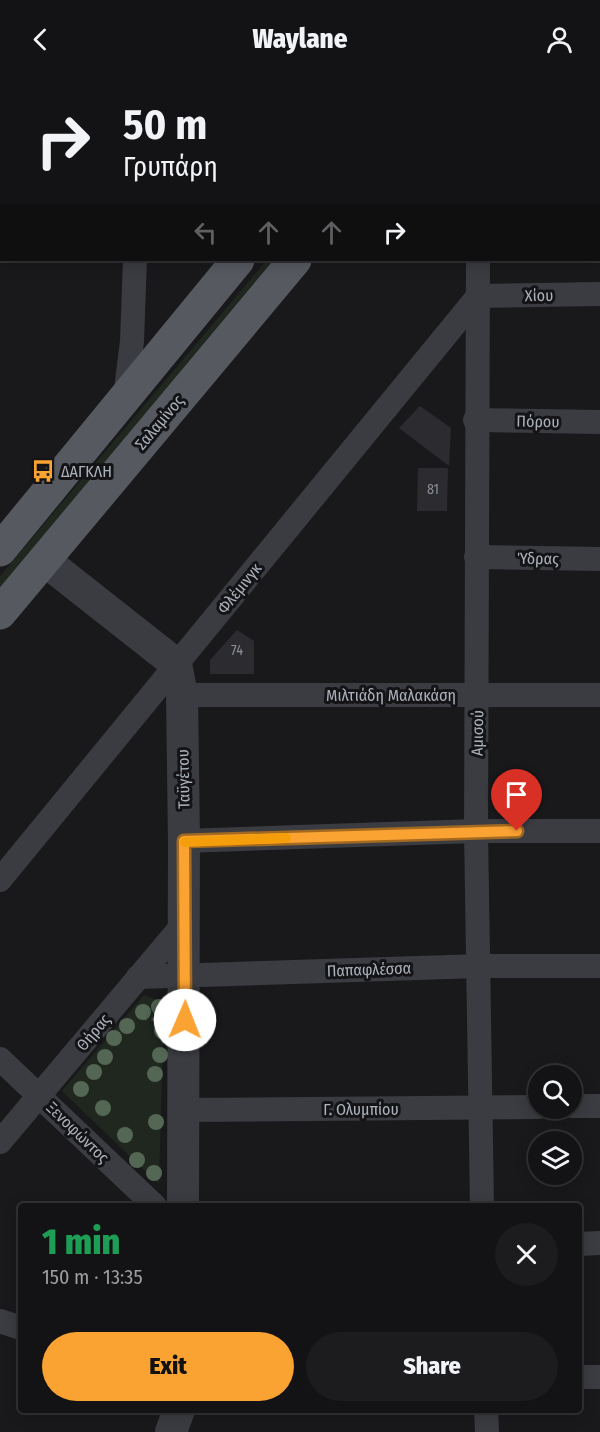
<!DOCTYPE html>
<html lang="en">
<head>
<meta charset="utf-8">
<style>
	:root { --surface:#131315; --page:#1c1c1e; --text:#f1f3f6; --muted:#9d9ea0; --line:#323234; --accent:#faa232 }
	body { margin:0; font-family:"Fira Sans Condensed",sans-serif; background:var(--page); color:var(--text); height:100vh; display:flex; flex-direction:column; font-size:22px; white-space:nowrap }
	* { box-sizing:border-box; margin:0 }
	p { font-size:20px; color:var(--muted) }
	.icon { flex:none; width:33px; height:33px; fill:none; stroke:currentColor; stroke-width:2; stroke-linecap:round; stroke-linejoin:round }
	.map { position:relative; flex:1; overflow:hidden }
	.panel { position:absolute; left:18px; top:1125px; width:564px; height:210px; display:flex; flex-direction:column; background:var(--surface); border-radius:6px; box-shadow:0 3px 15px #0003,0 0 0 2px var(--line) }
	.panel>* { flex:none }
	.banner { position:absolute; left:0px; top:0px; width:600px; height:183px; box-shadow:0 3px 15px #0003,0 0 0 2px var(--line); background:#131315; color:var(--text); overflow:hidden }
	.controls { position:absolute; left:528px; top:987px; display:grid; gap:12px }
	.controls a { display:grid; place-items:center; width:54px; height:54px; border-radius:50%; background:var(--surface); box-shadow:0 3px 15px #0003,0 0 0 2px var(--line); font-size:30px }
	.pin { position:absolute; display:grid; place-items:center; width:51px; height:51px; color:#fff; margin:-62px -26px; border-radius:50% 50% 50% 0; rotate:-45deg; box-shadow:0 0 6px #0007 }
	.pin .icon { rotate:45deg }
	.me { position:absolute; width:66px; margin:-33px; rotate:1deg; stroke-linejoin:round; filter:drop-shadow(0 0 4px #0008) }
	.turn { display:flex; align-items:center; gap:21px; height:126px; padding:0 24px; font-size:27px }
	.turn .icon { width:78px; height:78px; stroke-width:2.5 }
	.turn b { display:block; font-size:42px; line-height:51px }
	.lanes { display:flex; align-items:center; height:57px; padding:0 24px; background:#0003; justify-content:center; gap:30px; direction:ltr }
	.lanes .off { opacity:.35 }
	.round { display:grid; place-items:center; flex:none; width:63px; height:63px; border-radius:32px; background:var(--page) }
	.summary { display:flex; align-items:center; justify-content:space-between; height:102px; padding:0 24px }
	h1 { font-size:36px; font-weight:800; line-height:45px; color:#1e9e55 }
	.primary-button { display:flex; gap:12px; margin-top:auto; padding:12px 24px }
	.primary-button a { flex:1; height:69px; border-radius:36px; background:var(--accent); color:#111; font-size:24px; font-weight:800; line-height:69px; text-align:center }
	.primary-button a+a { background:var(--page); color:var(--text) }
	header { display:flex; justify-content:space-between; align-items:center; height:78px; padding:0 24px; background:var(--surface); font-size:27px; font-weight:800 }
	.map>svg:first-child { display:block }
</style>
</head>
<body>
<header><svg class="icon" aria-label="back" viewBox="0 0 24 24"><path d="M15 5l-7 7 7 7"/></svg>Waylane<svg class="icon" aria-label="person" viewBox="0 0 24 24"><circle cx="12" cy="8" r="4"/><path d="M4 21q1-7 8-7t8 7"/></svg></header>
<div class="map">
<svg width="600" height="1354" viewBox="0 0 600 1354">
	<rect width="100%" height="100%" fill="#19191c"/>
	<!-- green -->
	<g fill="#1f271f">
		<path d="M267,182H273L183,290L161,326L0,518V498Z"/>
		<path d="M144,917L164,924L159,1106L62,1013Z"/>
	</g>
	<!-- building -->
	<g fill="#2c2c30">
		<path d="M420,328L451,350L449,388L399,350Z"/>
		<path d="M418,390H448L447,433H417Z"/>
		<path d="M237,552L254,563V596H210V582Z"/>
	</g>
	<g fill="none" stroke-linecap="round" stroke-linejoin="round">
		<!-- path -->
		<path stroke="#404348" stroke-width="4" stroke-dasharray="3 4.5" stroke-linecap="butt" d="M144,940L157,942"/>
		<!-- minor -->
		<g stroke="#3a3c41" stroke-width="24">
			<path d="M62,2L63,0"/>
			<path d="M143,2V0"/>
			<path d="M329,2V0"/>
			<path d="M0,12L2,7"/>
			<path d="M0,79L2,77"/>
			<path d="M598,84H600"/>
			<path d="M478,182L476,753L482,1128"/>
			<path d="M125,320L132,263L135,182"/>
			<path d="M475,342L600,344"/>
			<path d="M476,479L600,481"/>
			<path d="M182,617H600"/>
			<path d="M184,763L476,753H600"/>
			<path d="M0,802L478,218L600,216"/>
			<path d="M138,899L480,888H600"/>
			<path d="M0,981L155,1128"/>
			<path d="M572,1028H600"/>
			<path d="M183,1032L538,1029"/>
			<path d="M0,1064L185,844"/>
			<path d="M579,1166L600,1165"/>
			<path d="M0,1243L21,1250"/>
			<path d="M579,1299H600"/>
			<path d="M486,1332L487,1354"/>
		</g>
		<!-- tertiary -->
		<g stroke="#3a3c41" stroke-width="32">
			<path d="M44,482L176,586L182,617L184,763L183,1128"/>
			<path d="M171,1354L179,1332"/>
		</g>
		<!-- primary -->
		<g stroke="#565960" stroke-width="33">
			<path d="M385,2L386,0"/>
			<path d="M446,2L447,0"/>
			<path d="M0,472L238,182"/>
			<path d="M0,535L295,182"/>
		</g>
	</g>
	<!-- trees -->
	<g fill="#536754">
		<circle cx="159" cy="929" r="8"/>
		<circle cx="143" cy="934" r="8"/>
		<circle cx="127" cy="948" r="8"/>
		<circle cx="162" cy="953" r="8"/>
		<circle cx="114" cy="960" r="8"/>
		<circle cx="160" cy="977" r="8"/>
		<circle cx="105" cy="979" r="8"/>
		<circle cx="94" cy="994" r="8"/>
		<circle cx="155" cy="996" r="8"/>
		<circle cx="81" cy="1011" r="8"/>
		<circle cx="103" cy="1030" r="8"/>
		<circle cx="156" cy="1044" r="8"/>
		<circle cx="125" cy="1057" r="8"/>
		<circle cx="137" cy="1082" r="8"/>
		<circle cx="154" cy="1095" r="8"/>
	</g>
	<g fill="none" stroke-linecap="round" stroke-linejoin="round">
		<!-- route casing -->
		<g stroke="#a26920" stroke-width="15">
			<path id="route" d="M185,942L184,763L517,753"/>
		</g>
		<!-- route -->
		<use href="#route" stroke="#faa232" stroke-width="10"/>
		<!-- slow -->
		<path stroke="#f59e0b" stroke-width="10" d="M185,764L286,760"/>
	</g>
	<!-- icons -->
	<defs>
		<g id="bus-bare" transform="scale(1.8)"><path d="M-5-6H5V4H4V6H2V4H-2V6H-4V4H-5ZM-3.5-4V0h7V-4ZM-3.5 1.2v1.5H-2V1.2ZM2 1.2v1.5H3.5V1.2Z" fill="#faa232" stroke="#141417" stroke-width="2.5" paint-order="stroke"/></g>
	</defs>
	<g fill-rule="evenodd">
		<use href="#bus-bare" x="43" y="393"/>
	</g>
	<g text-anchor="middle" stroke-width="6" stroke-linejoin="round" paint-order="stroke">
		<!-- number labels -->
		<g font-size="14" fill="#8a9098">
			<text x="433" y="416">81</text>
			<text x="237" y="577">74</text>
		</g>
		<!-- street labels -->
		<g font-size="16" fill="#abb2bc" stroke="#141417">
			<text transform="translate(539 217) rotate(-1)" y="6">Χίου</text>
			<text transform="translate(538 343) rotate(1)" y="6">Πόρου</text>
			<text transform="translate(159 344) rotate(-50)" y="6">Σαλαμίνος</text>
			<text transform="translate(538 480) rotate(1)" y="6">Ύδρας</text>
			<text transform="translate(239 510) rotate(-51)" y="6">Φλέμινγκ</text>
			<text x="391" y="623">Μιλτιάδη Μαλακάση</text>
			<text transform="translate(477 655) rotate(-89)" y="6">Αμισού</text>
			<text transform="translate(183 701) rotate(-91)" y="6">Ταϋγέτου</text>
			<text transform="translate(369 891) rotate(-2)" y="6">Παπαφλέσσα</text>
			<text transform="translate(93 954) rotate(-50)" y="6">Θήρας</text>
			<text x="361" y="1037">Γ. Ολυμπίου</text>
			<text transform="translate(78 1054) rotate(44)" y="6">Ξενοφώντος</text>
		</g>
		<!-- poi labels -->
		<g font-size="16" fill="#abb2bc" stroke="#141417" text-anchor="start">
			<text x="61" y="399">ΔΑΓΚΛΗ</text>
		</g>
	</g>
</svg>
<div class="controls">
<a><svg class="icon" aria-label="search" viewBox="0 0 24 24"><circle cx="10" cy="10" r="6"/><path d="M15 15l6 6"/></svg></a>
<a><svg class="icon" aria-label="layers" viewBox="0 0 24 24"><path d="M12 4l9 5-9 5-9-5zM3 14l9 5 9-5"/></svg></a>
</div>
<div class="pin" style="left:517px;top:753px;background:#d93025"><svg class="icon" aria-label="arrive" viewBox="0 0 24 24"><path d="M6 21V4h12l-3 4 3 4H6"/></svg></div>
<svg class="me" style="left:185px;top:942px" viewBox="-20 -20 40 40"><circle r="19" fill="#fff"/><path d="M0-13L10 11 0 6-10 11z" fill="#faa232"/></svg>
<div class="banner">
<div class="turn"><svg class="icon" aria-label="right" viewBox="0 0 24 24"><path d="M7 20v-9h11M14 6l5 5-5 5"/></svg><div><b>50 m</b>Γρυπάρη</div></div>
<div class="lanes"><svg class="icon off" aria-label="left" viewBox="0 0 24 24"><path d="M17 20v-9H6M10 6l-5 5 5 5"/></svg><svg class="icon off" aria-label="ahead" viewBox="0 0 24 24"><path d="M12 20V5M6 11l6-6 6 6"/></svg><svg class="icon off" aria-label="ahead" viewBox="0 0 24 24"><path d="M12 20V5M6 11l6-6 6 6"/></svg><svg class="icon" aria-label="right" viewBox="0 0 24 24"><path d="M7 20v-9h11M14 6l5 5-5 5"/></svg></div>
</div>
<section class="panel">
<div class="summary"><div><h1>1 min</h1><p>150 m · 13:35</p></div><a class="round"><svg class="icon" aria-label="close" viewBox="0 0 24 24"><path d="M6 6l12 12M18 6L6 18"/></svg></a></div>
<div class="primary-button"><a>Exit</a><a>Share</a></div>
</section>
</div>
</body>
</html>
